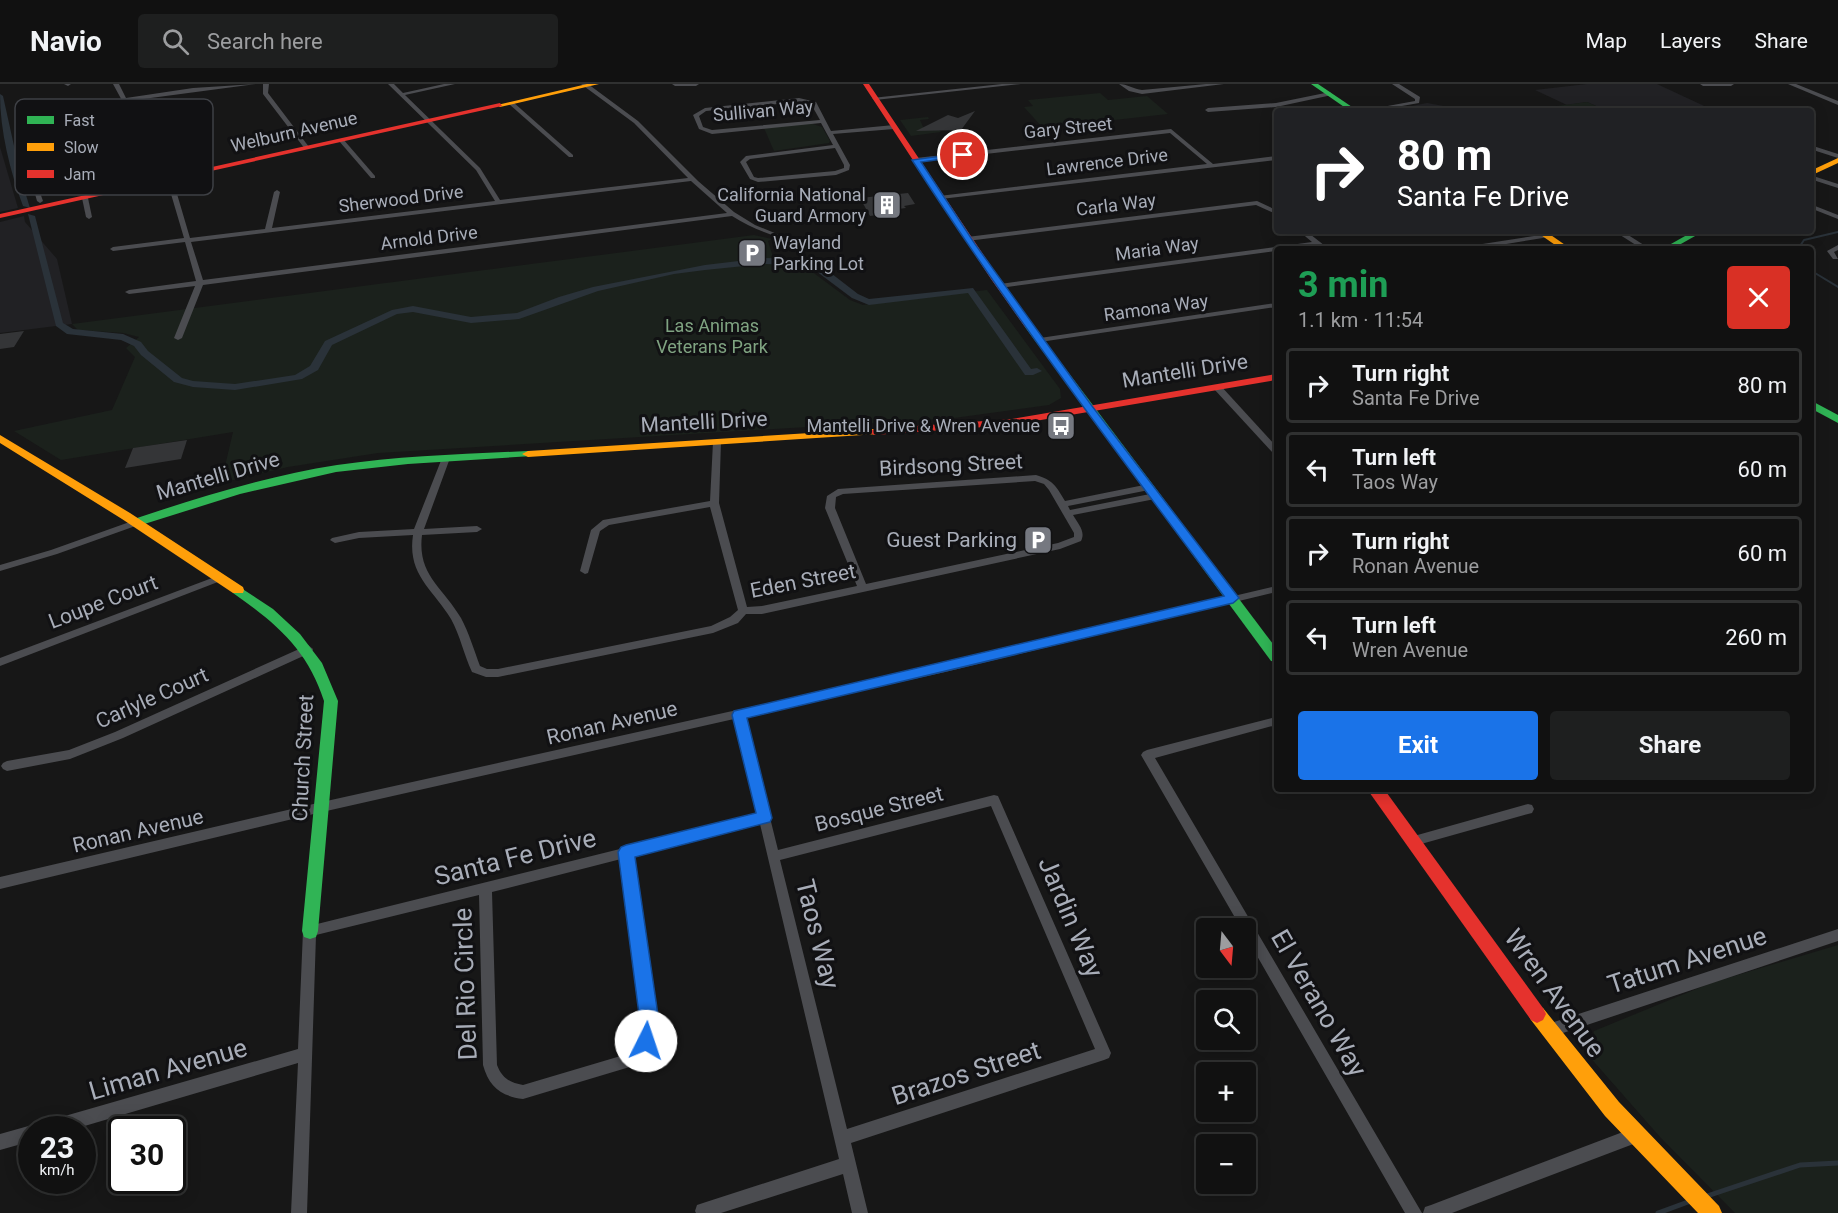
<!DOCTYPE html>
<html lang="en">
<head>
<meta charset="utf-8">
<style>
	:root { --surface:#111; --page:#1e1f1f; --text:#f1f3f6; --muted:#9c9d9f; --line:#303131; --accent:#1a73e8 }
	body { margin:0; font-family:Roboto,sans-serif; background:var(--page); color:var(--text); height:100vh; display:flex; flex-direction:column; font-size:22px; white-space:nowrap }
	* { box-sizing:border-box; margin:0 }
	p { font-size:20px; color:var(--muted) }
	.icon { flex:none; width:33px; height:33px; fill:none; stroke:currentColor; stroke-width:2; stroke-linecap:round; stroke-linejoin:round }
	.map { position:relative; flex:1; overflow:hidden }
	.side { position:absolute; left:1274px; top:162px; width:540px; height:546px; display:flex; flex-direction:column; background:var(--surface); border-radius:6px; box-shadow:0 3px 15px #0003,0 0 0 2px var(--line) }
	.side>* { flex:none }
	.guide { position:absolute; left:1274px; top:24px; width:540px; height:126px; border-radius:6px; box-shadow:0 3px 15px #0003,0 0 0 2px var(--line); background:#202124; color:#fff; overflow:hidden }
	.needle { width:39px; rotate:164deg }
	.tools { position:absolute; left:1196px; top:834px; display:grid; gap:12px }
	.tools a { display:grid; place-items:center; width:60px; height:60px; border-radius:6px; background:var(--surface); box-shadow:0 3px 15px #0003,0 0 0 2px var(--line); font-size:30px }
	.speed { position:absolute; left:18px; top:1032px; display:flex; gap:12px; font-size:30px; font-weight:700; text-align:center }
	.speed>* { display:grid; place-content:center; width:78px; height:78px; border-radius:50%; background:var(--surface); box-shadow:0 3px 15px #0003,0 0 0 2px var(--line); line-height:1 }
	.speed small { font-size:15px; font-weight:400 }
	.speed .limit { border:3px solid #111; border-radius:9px; background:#fff; color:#111 }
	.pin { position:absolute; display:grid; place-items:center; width:51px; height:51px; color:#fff; margin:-26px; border:3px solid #fff; border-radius:50%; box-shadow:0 2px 6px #0007 }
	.me { position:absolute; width:66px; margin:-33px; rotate:4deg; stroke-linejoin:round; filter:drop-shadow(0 0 4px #0008) }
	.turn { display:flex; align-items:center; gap:21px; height:126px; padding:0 24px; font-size:27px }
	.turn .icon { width:78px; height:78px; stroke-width:2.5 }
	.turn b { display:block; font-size:42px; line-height:51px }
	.round { display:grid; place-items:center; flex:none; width:63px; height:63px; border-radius:6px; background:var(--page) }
	.headline { display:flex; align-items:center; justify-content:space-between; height:102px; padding:0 24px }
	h1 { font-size:36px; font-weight:700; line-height:45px; color:#1e9e55 }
	.cta { display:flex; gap:12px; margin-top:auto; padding:12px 24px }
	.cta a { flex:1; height:69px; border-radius:6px; background:var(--accent); color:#fff; font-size:24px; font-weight:700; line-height:69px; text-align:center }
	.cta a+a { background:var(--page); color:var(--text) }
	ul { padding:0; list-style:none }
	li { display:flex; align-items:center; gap:18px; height:75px; margin:0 12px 9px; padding:0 12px; border:3px solid var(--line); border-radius:6px }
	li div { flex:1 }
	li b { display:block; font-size:22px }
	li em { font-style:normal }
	header { display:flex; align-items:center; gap:36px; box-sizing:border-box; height:84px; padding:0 30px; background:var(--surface); border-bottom:2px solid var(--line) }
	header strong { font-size:28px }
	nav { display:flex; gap:33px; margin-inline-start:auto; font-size:21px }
	.search { width:420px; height:54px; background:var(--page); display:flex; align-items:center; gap:15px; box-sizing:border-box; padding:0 21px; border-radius:6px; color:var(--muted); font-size:22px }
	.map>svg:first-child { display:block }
</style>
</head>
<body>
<header>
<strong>Navio</strong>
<div class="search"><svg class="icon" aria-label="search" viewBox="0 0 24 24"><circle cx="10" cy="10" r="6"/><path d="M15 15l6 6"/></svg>Search here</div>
<nav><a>Map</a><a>Layers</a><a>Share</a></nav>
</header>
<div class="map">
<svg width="1838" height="1129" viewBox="0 0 1838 1129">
	<rect width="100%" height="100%" fill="#171717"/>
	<!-- built -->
	<g fill="#212124">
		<path d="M1587,0H1657L1715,27L1698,25L1607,27L1587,18L1567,21L1535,6Z"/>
		<path d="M1427,19L1472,27H1386Z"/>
		<path d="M0,63L18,124L0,128Z"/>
		<path d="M24,132L25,138L57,175L72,240L0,249V138Z"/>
	</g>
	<!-- green -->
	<g fill="#1b211c">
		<path d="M1100,9L1108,16L1147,12L1168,30L1043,44L1024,23L1033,22L1028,16Z"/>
		<path d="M1587,18L1607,27L1526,26Z"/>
		<path d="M928,33L929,35L920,36L924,45L939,46L941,48L911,52L900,36Z"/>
		<path d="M810,39L822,43L830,57L829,59L774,67L764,44Z"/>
		<path d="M754,151L772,155L768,157L773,173L803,181L850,216L863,221L987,206L1060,305L1061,314L1049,321L954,334L378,369L288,383L221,399L233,348L61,376L14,347L112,326L135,273L126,264L139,253L123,249L78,246L72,240Z"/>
		<path d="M1838,861V1129H1735L1660,1053L1588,971L1594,947L1711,899Z"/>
	</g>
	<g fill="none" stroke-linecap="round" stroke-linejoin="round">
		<!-- stream-far1 -->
		<g stroke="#2a3239" stroke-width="2">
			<path d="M1798,165L1804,156L1838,148"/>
			<path d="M1810,186L1838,203"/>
		</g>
		<!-- stream -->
		<g stroke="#2a3239" stroke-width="5">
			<path d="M1707,1112L1800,1081L1838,1079"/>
			<path d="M1658,1129L1688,1118"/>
		</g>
		<!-- canal -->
		<g fill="#2a3239" fill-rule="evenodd">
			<path d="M0,10L3,12L22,98L30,124L23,122C10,87 0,47 0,10Z"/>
			<path d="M28,130L35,132L63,239L73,245L123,250L141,258L148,267L182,294L193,297L235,300L295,291L310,282L325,257L392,226L413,222L471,233L517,229L559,213L593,203L705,181L765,174L800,175L823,183L858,210L869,215L973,204L1031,285L1037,284L1042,287L1033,291H1025L968,209L869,221L852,214L816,187L800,181L765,180L705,186L674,190L598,207L519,235L471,239L413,228L397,230L332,261L318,286L302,295L235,306L193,303L174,298L141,271L134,262L121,256L67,250L56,242Z"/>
		</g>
	</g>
	<!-- building -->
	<g fill="#343537">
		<path d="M975,27L961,46L916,47L948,31L958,34Z"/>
		<path d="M908,109L915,120L904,122L906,124L898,125L899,128L870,132L860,114Z"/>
		<path d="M24,247L14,263L0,265V250Z"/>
		<path d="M187,356L181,375L125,384L133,364Z"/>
	</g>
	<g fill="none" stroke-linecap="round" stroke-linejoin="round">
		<!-- street -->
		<g fill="#4b4c50" fill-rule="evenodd">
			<path d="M64,0H71L68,2Z"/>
			<path d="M113,0H119L126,14L193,4L256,0L128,17L149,56L164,75L169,95L177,110L190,154L265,145L274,108L277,106L280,108L272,144L495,117L476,86L388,0H394L403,9L444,0H455L405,11L480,84L500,116L688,94L634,39L581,0H588L638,37L698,97L734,128L755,141L777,150L804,157L801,159C775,153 754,146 732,132L203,201L182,254L178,256L174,254L195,202L129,210L125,208L129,206L196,197L185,158L113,167L110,165L113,163L184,154L171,110L163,95L159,77L38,103L43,117L40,119L37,117L27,81L21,43L125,22ZM127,25L143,55L33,79L26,45ZM145,58L157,74L38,100L34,82ZM691,97L727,129L203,196L191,158Z"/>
			<path d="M263,0H269L268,9L309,63V65H305L263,10Z"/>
			<path d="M672,0H699L696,2H675Z"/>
			<path d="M1002,0H1021L875,16L872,14Z"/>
			<path d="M1119,0C1127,0 1134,5 1142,6L1206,0H1224L1142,10L1129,7Z"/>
			<path d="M1392,0H1399L1420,13L1419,19L1373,27H1360L1415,17V15Z"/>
			<path d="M1700,0H1734L1731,2H1703Z"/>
			<path d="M1788,0H1796L1838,17V21Z"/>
			<path d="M1330,8L1332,11L1276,23L1208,28L1205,26L1208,24L1276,19Z"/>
			<path d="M799,14L816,18L831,47L894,41L897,43L894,45L833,50L850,81L849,86L836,91L758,98L750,95L740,78L746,72L833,61L821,39L712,50L699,45L693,31L705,24ZM799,18L811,20L820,36L712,46L703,43L699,32L706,27ZM835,64L844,81V84L835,87L758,94L754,93L746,78L750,75Z"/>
			<path d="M509,18H513L573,71V73H569L509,20Z"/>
			<path d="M1171,45L1213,80L1276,72V76L941,115L939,114V112L1207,80L1170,49L916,78L913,76L916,74Z"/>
			<path d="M339,55H343L375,92V94H371L339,57Z"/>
			<path d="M1810,61L1838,70V74L1810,65Z"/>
			<path d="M1810,91L1838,100V104L1810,95Z"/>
			<path d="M85,112L88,114L92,133L89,135L86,133L82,114Z"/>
			<path d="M1257,117L1276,126V130L1256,121L967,157L964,155L967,153Z"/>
			<path d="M1810,120L1838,131V135L1810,124Z"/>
			<path d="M1299,147H1306L1329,165H1322L1317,161L1276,165V167L1000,204L996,202L1000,200L1312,158Z"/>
			<path d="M1614,147H1622L1650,165H1642Z"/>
			<path d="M1547,150L1550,152L1549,153L1476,165H1460L1463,163Z"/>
			<path d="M1838,161V166L1834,168L1838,175H1833L1827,167Z"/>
			<path d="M1276,219V223L1040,258L1036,256L1040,254Z"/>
			<path d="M1214,301H1220L1276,362V369H1273L1214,305Z"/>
			<path d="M717,355L721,358L719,419L747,523L762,522L857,502L825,424L827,412L838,405L1036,391C1053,396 1056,402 1065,417L1149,400L1153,403L1149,406L1068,422L1070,426L1155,409L1160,412L1155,415L1073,431C1078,440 1086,447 1081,457L1060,465L762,530H746L738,539L713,549L498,593H486L472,588C464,571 460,551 451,535C433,505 407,491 413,451L359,454L335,459L330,456L332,454L359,448L414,445L442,374L446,371L450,374L424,445L477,442L482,445L477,448L422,451C417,491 443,503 461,534C469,549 474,566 480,582L487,585H498L711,542L730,533L738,526L710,423L609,441L600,447L588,489L585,490L580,487L591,446L603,436L710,417L713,358ZM1035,397L1044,400L1049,406L1074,449V453L1058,459L866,500L835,424L836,413L843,410Z"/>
			<path d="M138,435L143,438L141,440L57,470L0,487V481L51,466Z"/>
			<path d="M220,491L223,492L225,494L223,496L0,582V574Z"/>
			<path d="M1276,502V508L945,588L745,633L778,766L994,711L998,712L1111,969L1109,974L1104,976L851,1059L868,1129H852L843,1090L721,1129H696L695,1127L697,1121L703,1119L839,1075L760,740L633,772L656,938L651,962L633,982L523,1015C501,1012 489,1003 483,981L479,811L316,851L307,1129H291L298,979L71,1046H32V1057L0,1066V1050L32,1041L37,1044L39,1041L44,1038L298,965L303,847L305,843L757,731L734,635L322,728L0,805V793L322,718L945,580ZM991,722L1095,965L847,1045L780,776ZM621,775L642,938L639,954L624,971L523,1001C510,999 502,994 497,981L492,808Z"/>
			<path d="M308,561L313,565L312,568L123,654L70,675L7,687L3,685L1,682L3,679L7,677L69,666L115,648Z"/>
			<path d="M1276,633V641L1155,674L1422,1129H1405L1245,851V844H1241L1141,671L1143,668L1147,666Z"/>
			<path d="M1528,720L1532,721L1534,725L1532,729L1528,730L1414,762L1410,761L1408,757L1410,753L1414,752Z"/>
			<path d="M1838,845V857L1551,953L1546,951L1544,946L1546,941L1551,939Z"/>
			<path d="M1636,1043L1641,1046L1644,1051L1641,1056L1636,1059L1452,1129H1423L1425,1123L1431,1121Z"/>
		</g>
		<!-- fast -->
		<g fill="#30b455" fill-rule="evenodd">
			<path d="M1311,0H1318L1358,27H1350Z"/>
			<path d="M1694,147H1704L1672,165H1662Z"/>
			<path d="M1025,239H1031L1276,564V578L1271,577L1025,243Z"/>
			<path d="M1810,316L1838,331V339L1810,324Z"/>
			<path d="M528,367L532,368V372L408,380L336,388L240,410L138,442L132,438L134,435C200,413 267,392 337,381C400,372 464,370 528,367Z"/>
			<path d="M238,502L273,525L300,550L322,579L338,617L318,847L316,853L310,855L304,853L302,847L324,617C308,566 276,539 233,509L232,506Z"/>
		</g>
		<!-- slow -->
		<g fill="#ff9f0a" fill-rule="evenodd">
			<path d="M587,0H599L500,23L497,21Z"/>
			<path d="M1838,74V79L1810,92V87Z"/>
			<path d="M1535,147H1545L1571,165H1561Z"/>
			<path d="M874,345L879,348L878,350L528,373L522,370L528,367Z"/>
			<path d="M0,351L130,429L243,503L244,506L243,509H233L122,435L0,359Z"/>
			<path d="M1537,921L1543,924L1619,1018L1719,1122L1722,1129H1698L1605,1032L1531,936L1528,930L1531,924Z"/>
		</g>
		<!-- jam -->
		<g fill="#e5322d" fill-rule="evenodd">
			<path d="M863,0H869L999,194L1033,241L1031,243H1025L991,195Z"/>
			<path d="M500,19L502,22L0,134V130Z"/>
			<path d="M1276,290V296L1012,341L874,351L869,348L874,345L1012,335Z"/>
			<path d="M1367,705H1384L1543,924L1546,930L1543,936L1537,939L1531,936Z"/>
		</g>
	</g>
	<!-- route -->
	<path fill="#1a73e8" stroke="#114b97" stroke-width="1.5" d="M963,69L966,71L965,72L921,78L975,160L1092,322L1239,514L1233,519L747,634L772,734L770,738L635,773L659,938L653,963L646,966L640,963L637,957L640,938L618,768L621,763L626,761L756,729L732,631L734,627L1224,512C1117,369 1009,226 912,76Z"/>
	<!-- icons -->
	<defs>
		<g id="building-square" transform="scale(1.5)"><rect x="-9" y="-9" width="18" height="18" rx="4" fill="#757880" stroke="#111113"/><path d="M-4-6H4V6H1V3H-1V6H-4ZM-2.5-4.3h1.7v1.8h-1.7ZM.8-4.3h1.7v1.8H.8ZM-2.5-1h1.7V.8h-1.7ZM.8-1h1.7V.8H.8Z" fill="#fff"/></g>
		<g id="parking-square" transform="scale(1.5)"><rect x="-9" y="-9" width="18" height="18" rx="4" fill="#757880" stroke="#111113"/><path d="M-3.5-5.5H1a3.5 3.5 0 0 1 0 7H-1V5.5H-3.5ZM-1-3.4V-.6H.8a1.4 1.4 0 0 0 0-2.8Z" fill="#fff"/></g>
		<g id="bus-square" transform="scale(1.5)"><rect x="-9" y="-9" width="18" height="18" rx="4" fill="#757880" stroke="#111113"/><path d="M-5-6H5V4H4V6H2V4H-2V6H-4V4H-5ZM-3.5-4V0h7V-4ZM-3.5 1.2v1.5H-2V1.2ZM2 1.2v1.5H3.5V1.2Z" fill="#fff"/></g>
	</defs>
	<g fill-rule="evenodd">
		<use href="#building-square" x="887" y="121"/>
		<use href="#parking-square" x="752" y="169"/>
		<use href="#bus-square" x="1061" y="342"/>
		<use href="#parking-square" x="1038" y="456"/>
	</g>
	<g text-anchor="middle" stroke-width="6" stroke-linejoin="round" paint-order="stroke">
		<!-- far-street labels -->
		<g font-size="18" fill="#a8adb8" stroke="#111113">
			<text transform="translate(763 27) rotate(-5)" y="6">Sullivan Way</text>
			<text transform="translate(1068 44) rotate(-6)" y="6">Gary Street</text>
			<text transform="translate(294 48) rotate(-13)" y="6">Welburn Avenue</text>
			<text transform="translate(1107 78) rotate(-7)" y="6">Lawrence Drive</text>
			<text transform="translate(401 115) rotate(-7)" y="6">Sherwood Drive</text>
			<text transform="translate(1116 121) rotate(-7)" y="6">Carla Way</text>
			<text transform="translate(429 154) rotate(-7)" y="6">Arnold Drive</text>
			<text transform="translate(1157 165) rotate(-8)" y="6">Maria Way</text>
			<text transform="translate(1156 224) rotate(-8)" y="6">Ramona Way</text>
		</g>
		<!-- far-poi labels -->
		<g font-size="18" fill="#a8adb8" stroke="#111113" text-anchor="end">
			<text x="866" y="117">California National<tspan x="866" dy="21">Guard Armory</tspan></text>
			<text x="773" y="165" text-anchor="start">Wayland<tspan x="773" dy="21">Parking Lot</tspan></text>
			<text x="1040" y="348">Mantelli Drive &amp; Wren Avenue</text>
		</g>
		<!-- far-park labels -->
		<g font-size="18" fill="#7fa381" stroke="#111113">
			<text x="712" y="248">Las Animas<tspan x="712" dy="21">Veterans Park</tspan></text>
		</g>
		<!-- street labels -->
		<g font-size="21" fill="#a8adb8" stroke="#111113">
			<text transform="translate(1185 287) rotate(-9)" y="7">Mantelli Drive</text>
			<text transform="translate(704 338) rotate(-3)" y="7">Mantelli Drive</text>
			<text transform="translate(951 381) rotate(-3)" y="7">Birdsong Street</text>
			<text transform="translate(218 392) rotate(-16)" y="7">Mantelli Drive</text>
			<text transform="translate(803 497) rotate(-11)" y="7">Eden Street</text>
			<text transform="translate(103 518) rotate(-21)" y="7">Loupe Court</text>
			<text transform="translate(152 614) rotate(-24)" y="7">Carlyle Court</text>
			<text transform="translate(612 639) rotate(-13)" y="7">Ronan Avenue</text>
			<text transform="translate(303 674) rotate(-87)" y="7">Church Street</text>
			<text transform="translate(879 725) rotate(-14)" y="7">Bosque Street</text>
			<text transform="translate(138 747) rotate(-13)" y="7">Ronan Avenue</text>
		</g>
		<!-- poi labels -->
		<g font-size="21" fill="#a8adb8" stroke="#111113" text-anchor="end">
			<text x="1017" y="463">Guest Parking</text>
		</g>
		<!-- near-street labels -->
		<g font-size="26" fill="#a8adb8" stroke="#111113">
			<text transform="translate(515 773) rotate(-14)" y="9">Santa Fe Drive</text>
			<text transform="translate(1071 833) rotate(67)" y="9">Jardin Way</text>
			<text transform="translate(818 850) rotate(76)" y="9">Taos Way</text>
			<text transform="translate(1687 876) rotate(-18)" y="9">Tatum Avenue</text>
			<text transform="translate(465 900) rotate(-92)" y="9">Del Rio Circle</text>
			<text transform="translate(1555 909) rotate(54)" y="9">Wren Avenue</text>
			<text transform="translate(1319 919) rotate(60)" y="9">El Verano Way</text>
			<text transform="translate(168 985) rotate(-16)" y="9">Liman Avenue</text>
			<text transform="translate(966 989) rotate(-18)" y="9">Brazos Street</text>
		</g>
	</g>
	<!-- legend -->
	<rect x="15" y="15" width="198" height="96" rx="9" fill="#111113" stroke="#3e4045" stroke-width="1.5"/>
	<rect x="27" y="32" width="27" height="8" fill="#30b455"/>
	<rect x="27" y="59" width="27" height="8" fill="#ff9f0a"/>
	<rect x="27" y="86" width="27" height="8" fill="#e5322d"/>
	<g font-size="16" fill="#a8adb8">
		<text x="64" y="42">Fast</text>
		<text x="64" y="69">Slow</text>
		<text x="64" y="96">Jam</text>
	</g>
</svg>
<div class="tools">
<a><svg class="needle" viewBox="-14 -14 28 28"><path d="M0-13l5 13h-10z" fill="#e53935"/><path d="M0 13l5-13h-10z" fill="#9c9d9f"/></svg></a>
<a><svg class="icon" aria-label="search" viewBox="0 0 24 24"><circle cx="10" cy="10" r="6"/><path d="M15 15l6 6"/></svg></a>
<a>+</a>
<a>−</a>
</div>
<div class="speed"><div>23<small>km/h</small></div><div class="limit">30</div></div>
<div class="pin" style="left:963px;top:71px;background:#d93025"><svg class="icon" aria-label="arrive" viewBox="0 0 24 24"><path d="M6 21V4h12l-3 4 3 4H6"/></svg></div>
<svg class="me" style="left:646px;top:957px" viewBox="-20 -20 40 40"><circle r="19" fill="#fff"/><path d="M0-13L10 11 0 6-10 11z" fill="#1a73e8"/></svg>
<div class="guide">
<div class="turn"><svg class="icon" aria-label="right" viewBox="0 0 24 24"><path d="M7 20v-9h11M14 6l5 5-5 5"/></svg><div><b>80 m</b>Santa Fe Drive</div></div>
</div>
<section class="side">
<div class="headline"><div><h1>3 min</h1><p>1.1 km · 11:54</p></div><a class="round" style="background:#d93025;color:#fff"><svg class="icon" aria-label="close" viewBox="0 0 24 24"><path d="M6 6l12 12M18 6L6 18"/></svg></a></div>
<ul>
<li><svg class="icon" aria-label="right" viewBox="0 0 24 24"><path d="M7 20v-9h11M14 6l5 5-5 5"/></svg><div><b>Turn right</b><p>Santa Fe Drive</p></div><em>80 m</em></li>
<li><svg class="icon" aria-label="left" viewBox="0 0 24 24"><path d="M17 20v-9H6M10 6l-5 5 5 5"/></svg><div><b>Turn left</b><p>Taos Way</p></div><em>60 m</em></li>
<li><svg class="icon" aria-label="right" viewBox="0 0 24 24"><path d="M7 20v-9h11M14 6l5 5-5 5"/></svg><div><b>Turn right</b><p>Ronan Avenue</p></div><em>60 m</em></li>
<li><svg class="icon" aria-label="left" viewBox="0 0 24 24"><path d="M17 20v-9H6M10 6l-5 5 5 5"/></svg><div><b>Turn left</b><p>Wren Avenue</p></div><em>260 m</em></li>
</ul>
<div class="cta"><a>Exit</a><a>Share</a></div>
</section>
</div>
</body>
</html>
